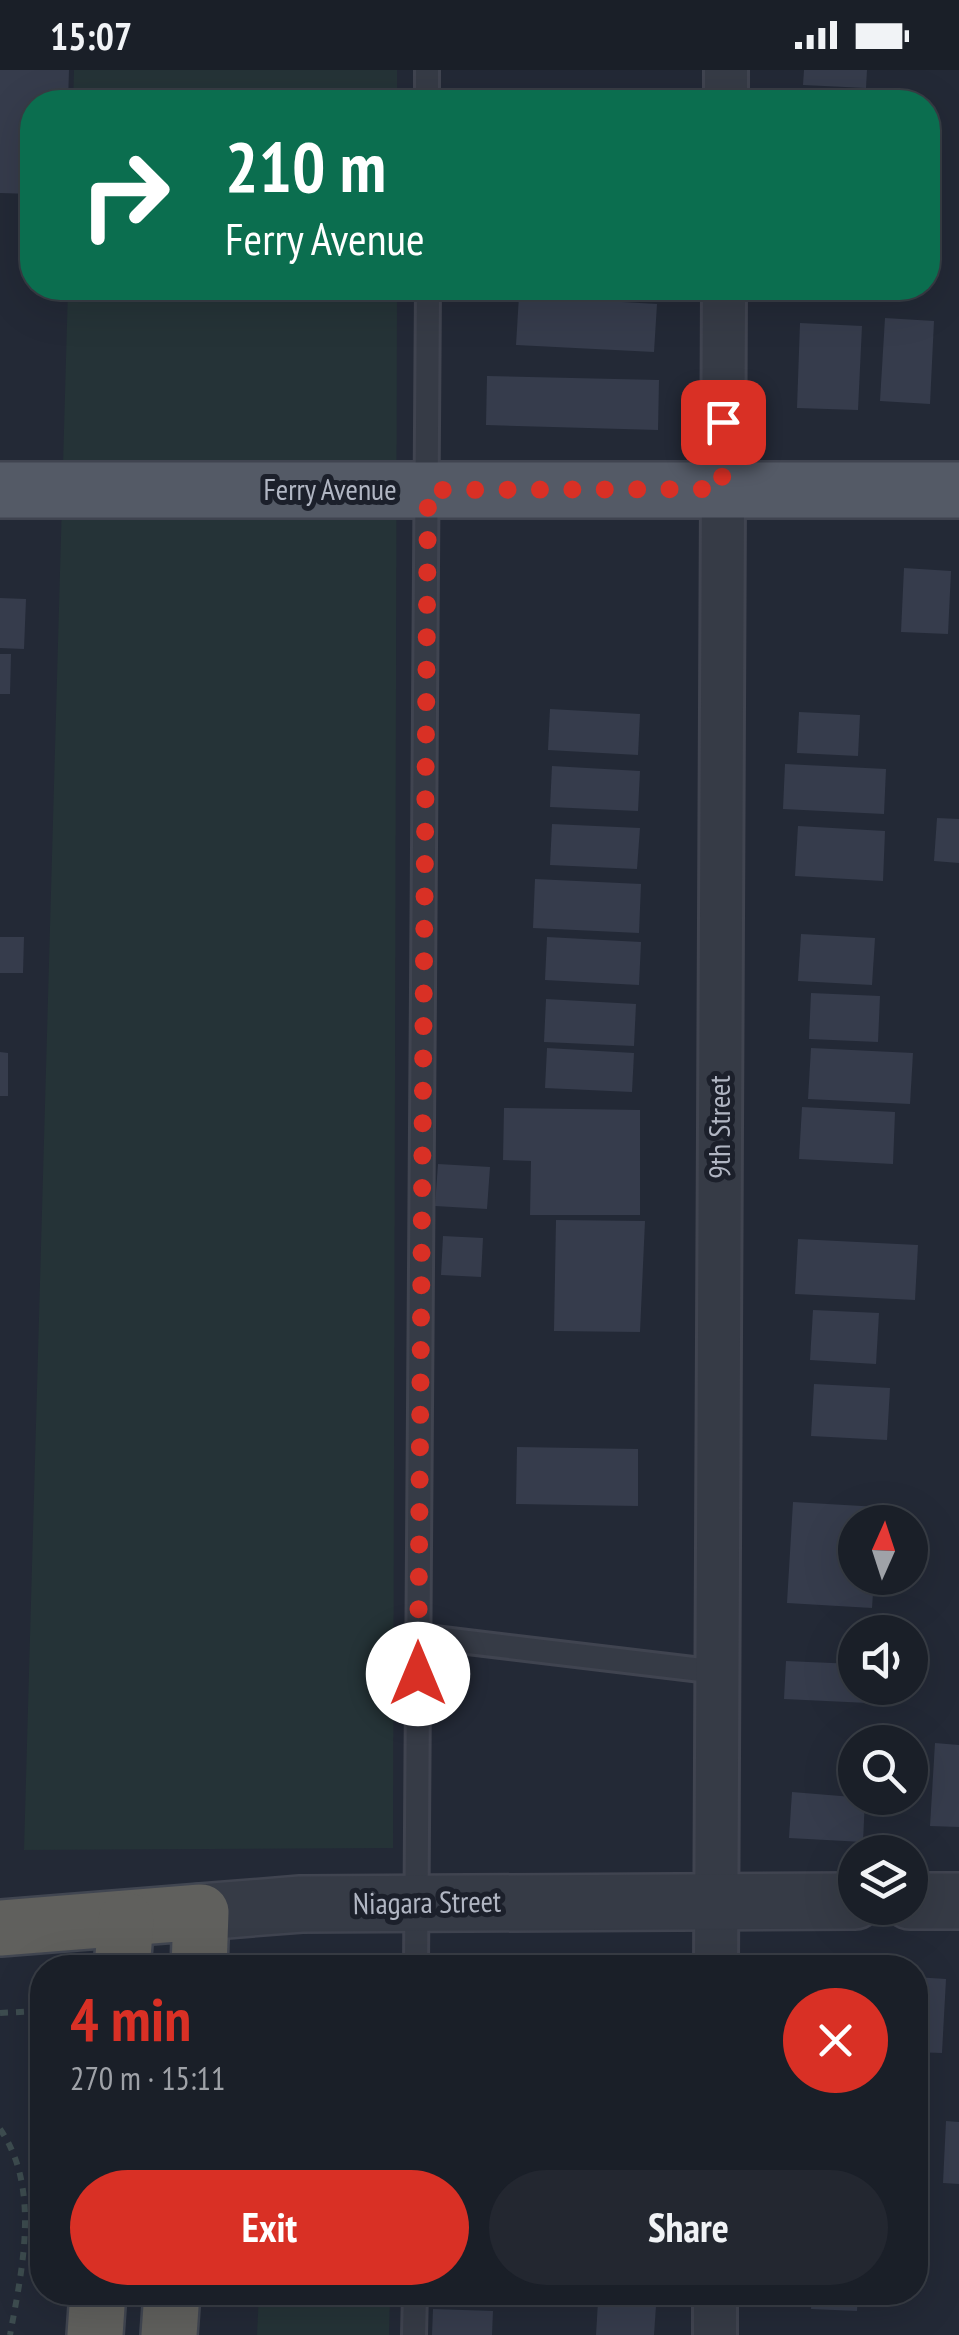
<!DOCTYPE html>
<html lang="en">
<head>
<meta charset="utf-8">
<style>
	:root { --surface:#1a1f28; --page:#232730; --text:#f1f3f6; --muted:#9fa2a8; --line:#383d45; --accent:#d93025 }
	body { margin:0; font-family:"PT Sans Narrow",sans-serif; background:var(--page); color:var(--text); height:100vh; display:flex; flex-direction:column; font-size:38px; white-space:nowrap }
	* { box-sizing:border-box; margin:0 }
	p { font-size:32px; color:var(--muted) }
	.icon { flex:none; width:55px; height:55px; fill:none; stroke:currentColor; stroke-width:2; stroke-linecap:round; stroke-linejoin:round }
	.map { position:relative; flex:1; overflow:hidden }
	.sheet { position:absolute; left:30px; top:1885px; width:898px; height:350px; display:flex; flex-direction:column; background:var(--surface); border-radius:40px; box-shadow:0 10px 40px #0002,0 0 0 2px var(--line) }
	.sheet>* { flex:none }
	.top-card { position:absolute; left:20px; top:20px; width:920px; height:210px; border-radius:40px; box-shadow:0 10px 40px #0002,0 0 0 2px var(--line); background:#0b6e4f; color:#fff; overflow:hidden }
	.needle { width:65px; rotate:3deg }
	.controls { position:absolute; left:838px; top:1435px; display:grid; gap:20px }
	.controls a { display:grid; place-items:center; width:90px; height:90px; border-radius:50%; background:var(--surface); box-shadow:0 10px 40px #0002,0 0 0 2px var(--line); font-size:50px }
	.pin { position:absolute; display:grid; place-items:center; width:85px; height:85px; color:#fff; margin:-42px; border-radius:20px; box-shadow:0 5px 15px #0006 }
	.me { position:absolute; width:110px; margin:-55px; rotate:0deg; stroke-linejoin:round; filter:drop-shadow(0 0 8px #0008) }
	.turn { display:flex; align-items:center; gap:35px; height:210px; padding:0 40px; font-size:45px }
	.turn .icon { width:130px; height:130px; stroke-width:2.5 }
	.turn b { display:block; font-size:70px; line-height:85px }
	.round { display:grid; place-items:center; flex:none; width:105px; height:105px; border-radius:52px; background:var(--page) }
	.headline { display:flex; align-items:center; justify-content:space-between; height:170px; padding:0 40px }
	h1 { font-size:60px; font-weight:700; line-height:75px; color:var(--accent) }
	.primary-button { display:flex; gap:20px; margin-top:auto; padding:20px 40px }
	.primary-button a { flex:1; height:115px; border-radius:60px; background:var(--accent); color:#fff; font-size:40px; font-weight:700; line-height:115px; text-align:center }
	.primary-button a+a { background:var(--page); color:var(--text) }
	.status { display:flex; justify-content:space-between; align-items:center; height:70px; padding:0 50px; background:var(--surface); direction:ltr }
	.status svg { height:28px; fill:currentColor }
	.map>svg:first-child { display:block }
</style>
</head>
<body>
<div class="status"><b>15:07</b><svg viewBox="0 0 49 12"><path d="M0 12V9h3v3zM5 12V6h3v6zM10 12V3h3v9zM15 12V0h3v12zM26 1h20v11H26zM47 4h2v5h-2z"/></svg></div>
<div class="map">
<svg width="959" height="2265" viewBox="0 0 959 2265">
	<rect width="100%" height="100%" fill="#232936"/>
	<!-- green -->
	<g fill="#253337">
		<path d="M74,0H397V32H73Z"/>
		<path d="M68,218H397L393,1778L24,1780Z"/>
		<path d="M259,2223H390L389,2265H257Z"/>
	</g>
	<!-- building -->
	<g fill="#363c4c">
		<path d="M0,0H69L68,32H32V124L0,123Z"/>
		<path d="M804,0H867L866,18L803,15Z"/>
		<path d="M807,23L894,28V32H806Z"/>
		<path d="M575,24L646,27L645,32H575Z"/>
		<path d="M519,226L657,234L654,282L516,275Z"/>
		<path d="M885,248L934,251L930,334L880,331Z"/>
		<path d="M800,253L862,256L858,340L797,338Z"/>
		<path d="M487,306L659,310L658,360L486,355Z"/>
		<path d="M904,498L951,501L948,564L901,562Z"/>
		<path d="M0,528L26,529L24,579L0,578Z"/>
		<path d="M0,584H11L10,624H0Z"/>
		<path d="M550,639L640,644L638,685L548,680Z"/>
		<path d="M799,642L860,645L858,686L797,683Z"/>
		<path d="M785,694L886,699L884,744L783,739Z"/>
		<path d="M552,696L640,701L638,741L550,737Z"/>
		<path d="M937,748L959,749V793L934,791Z"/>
		<path d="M552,754L640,758L637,799L550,795Z"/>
		<path d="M798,756L885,761L883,811L795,806Z"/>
		<path d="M535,809L641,814L639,863L533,858Z"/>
		<path d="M801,864L875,868L872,915L798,911Z"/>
		<path d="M0,867H24L23,903H0Z"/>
		<path d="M547,867L641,872L639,915L545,910Z"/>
		<path d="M811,923L880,926L878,972L809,969Z"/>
		<path d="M546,929L636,934L634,976L544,972Z"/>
		<path d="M547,978L634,983L632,1022L545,1018Z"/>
		<path d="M811,978L913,983L910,1034L808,1029Z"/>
		<path d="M0,982L8,983V1026H0Z"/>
		<path d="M802,1037L895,1042L893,1094L799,1089Z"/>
		<path d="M504,1038L640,1040V1145H530L531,1091L503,1090Z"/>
		<path d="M438,1094L490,1097L487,1139L435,1136Z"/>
		<path d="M556,1150L645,1151L640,1262L554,1261Z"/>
		<path d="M443,1166L483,1168L481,1207L441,1205Z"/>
		<path d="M798,1169L918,1175L915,1230L795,1224Z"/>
		<path d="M813,1240L879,1243L876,1294L810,1290Z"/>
		<path d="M814,1314L890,1318L887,1370L811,1366Z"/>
		<path d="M517,1377L638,1379V1436L516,1434Z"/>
		<path d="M793,1432L879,1437L878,1452H855V1508H874L872,1538L787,1533Z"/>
		<path d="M786,1591L855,1594V1618H869L868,1633L784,1629Z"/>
		<path d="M935,1673L959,1675V1757L930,1756Z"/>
		<path d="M792,1722L865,1728L863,1772L789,1768Z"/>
		<path d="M915,1907L946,1909L942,1983L915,1982Z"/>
		<path d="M946,2051L959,2052V2114L943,2113Z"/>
		<path d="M431,2222H492V2233L431,2230Z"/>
		<path d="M569,2222H653L652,2232L569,2227Z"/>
		<path d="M812,2222H858L857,2241L811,2239Z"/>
		<path d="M598,2232L656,2236L654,2265H596Z"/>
		<path d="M433,2239L493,2241L492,2265H432Z"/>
	</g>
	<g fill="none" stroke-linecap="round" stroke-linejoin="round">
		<!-- service casing -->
		<g stroke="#404450" stroke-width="28">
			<g id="service">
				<path d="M427,0V32"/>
				<path d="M418,1566L718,1602"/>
				<path d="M416,1898L428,218"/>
				<path d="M414,2265L415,2222"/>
			</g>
		</g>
		<!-- minor casing -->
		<g stroke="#404450" stroke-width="48">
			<g id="minor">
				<path d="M726,32V0"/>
				<path d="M716,1898L724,218"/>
				<path d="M715,2265V2222"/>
			</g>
		</g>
		<!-- tertiary casing -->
		<g stroke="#404450" stroke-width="60">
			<g id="tertiary">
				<path d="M910,1831H959"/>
				<path d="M201,1842L301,1834L855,1831"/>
			</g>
		</g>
		<!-- primary casing -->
		<g stroke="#404450" stroke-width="60">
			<path id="primary" d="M0,420H959"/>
		</g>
		<!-- trunk casing -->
		<g stroke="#414651" stroke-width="60">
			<g id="trunk">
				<path d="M0,1858L201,1842L199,1898"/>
				<path d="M122,1898L126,1850"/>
				<path d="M95,2265L98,2222"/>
				<path d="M169,2265L172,2222"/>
			</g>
		</g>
		<!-- path -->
		<g stroke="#3d4c4f" stroke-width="6" stroke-dasharray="8 8" stroke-linecap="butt">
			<path d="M0,1943L42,1941"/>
			<path d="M0,2059C41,2118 22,2200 10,2265"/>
		</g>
		<!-- service -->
		<use href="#service" stroke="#363b46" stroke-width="22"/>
		<!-- minor -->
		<use href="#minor" stroke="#363b46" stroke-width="42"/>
		<!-- tertiary -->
		<use href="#tertiary" stroke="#363b46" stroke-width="55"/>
		<!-- primary -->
		<use href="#primary" stroke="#545a66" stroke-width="55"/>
		<!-- trunk -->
		<use href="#trunk" stroke="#60605d" stroke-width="55"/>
	</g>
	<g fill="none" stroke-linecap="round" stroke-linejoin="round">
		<!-- route -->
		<path stroke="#d93025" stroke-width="18" stroke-dasharray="0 32.4" d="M418,1604L428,420L722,419L723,352"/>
	</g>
	<g text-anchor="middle" stroke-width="10" stroke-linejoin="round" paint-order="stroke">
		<!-- street labels -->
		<g font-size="30" fill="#b1b6c3" stroke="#1c202b">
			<text x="330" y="430">Ferry Avenue</text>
			<text transform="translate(720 1057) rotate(-90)" y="10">9th Street</text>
			<text transform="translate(427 1833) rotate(-1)" y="10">Niagara Street</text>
		</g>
	</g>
</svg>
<div class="controls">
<a><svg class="needle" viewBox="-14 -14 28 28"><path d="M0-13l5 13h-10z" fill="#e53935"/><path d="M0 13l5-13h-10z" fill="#9fa2a8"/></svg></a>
<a><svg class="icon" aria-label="sound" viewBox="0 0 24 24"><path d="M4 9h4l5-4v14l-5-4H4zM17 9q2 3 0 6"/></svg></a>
<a><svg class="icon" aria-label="search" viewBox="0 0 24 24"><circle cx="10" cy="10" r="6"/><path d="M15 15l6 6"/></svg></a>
<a><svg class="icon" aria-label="layers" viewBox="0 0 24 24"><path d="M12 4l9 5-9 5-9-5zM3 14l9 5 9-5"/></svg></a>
</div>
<div class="pin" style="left:723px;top:352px;background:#d93025"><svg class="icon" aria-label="arrive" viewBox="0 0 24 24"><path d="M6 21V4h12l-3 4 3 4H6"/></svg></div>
<svg class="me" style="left:418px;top:1604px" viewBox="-20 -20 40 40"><circle r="19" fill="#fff"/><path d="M0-13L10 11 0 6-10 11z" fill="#d93025"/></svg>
<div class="top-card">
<div class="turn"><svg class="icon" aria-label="right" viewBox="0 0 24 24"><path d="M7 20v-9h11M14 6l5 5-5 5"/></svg><div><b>210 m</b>Ferry Avenue</div></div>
</div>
<section class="sheet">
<div class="headline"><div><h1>4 min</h1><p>270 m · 15:11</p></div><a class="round" style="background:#d93025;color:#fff"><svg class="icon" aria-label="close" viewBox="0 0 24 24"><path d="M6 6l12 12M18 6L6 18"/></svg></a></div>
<div class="primary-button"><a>Exit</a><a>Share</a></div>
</section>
</div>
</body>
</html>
